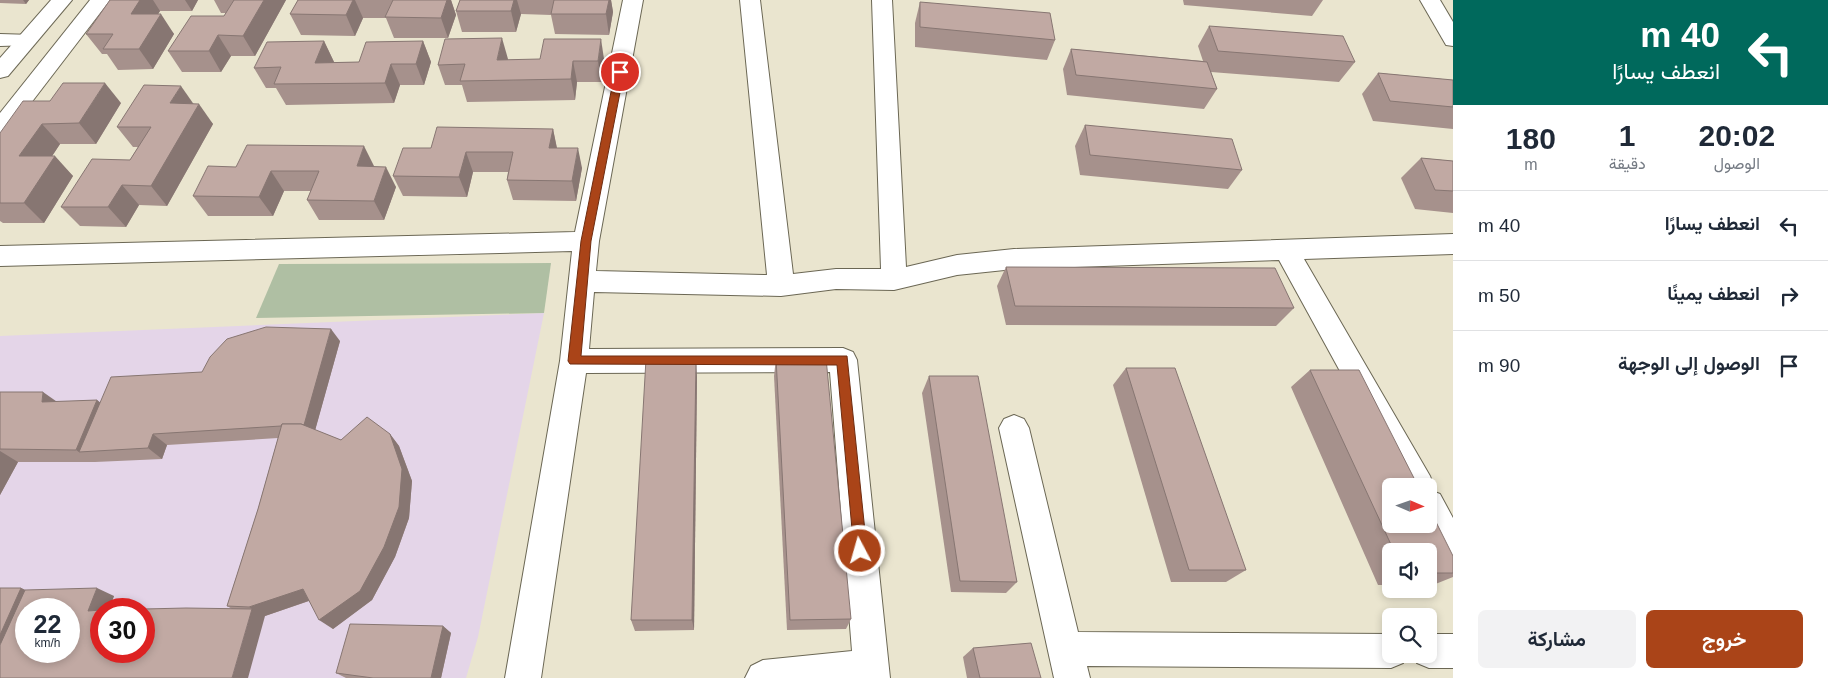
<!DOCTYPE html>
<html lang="ar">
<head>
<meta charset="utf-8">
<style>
	:root { --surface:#fff; --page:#f2f2f3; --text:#1f2937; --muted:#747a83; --line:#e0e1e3; --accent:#aa4418 }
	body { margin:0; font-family:Helvetica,Vazirmatn,sans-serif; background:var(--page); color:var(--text); direction:rtl; height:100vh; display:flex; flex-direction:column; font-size:19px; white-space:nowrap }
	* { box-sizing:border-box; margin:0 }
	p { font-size:16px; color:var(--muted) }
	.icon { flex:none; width:28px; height:28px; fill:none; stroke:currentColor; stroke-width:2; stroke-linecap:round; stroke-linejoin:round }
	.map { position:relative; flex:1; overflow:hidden; direction:ltr }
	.panel { display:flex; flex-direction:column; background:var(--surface); width:375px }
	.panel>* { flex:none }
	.hud { background:#00695c; color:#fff; overflow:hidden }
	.needle { width:32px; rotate:92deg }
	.fabs { position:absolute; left:1382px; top:478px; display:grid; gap:10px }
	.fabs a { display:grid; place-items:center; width:55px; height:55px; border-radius:8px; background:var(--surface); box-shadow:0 2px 8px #0003; font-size:25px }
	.speed { position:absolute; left:15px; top:598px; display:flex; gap:10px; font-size:25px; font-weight:700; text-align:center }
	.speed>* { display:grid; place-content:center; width:65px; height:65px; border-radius:50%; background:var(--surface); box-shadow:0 2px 8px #0003; line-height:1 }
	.speed small { font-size:12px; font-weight:400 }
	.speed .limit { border:8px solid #d22; background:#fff; color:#111 }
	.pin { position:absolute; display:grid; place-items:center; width:42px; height:42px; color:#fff; margin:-21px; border:2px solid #fff; border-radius:50%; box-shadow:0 1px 5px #0007 }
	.me { position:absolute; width:55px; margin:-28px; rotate:354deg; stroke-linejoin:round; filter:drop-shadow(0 0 4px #0008) }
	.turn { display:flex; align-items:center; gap:18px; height:105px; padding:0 25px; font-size:22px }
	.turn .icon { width:65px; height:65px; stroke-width:2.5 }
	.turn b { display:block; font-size:35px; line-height:42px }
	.eta { display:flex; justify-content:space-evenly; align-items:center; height:85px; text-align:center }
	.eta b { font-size:30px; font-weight:700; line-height:35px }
	.primary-button { display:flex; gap:10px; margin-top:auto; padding:10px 25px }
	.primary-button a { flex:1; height:58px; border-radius:8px; background:var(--accent); color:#fff; font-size:20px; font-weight:700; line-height:58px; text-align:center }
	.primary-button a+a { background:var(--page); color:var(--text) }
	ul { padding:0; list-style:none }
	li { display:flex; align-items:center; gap:15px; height:70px; padding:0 25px; border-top:1px solid var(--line) }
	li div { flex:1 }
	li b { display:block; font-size:19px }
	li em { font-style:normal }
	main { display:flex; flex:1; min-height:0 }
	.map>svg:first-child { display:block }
</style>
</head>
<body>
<main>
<section class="panel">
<div class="hud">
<div class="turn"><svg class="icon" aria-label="left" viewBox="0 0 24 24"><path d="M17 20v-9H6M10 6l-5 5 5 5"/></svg><div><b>40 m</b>انعطف يسارًا</div></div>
</div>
<div class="eta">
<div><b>20:02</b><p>الوصول</p></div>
<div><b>1</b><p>دقيقة</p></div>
<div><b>180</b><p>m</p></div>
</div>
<ul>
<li><svg class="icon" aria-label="left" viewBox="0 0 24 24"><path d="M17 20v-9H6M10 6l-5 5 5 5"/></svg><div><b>انعطف يسارًا</b></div><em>40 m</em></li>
<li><svg class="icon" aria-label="right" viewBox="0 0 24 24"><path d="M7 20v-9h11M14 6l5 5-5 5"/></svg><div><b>انعطف يمينًا</b></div><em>50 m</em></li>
<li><svg class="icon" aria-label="arrive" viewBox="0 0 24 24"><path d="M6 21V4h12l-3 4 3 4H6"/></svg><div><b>الوصول إلى الوجهة</b></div><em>90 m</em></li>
</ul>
<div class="primary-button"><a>خروج</a><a>مشاركة</a></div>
</section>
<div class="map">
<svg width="1453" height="678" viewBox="0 0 1453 678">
	<rect width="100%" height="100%" fill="#eae5cf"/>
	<!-- education -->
	<path fill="#e4d5e8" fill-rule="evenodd" d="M544,313L478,637L466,678H0V336ZM26,609H69V651H26ZM101,609H144V651H101Z"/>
	<!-- green -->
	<path fill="#afbfa3" d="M551,263L544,313L256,318L279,264Z"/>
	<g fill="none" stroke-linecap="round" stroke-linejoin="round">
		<!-- street casing -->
		<g stroke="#6b6754" stroke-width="2">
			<g id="street">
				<path d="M623,0H643L599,241L596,271L767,275L740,0H760L793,274L836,269H881L872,0H892L906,267L957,255L1014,249L1453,234V254L1304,259L1430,476L1434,486L1432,491L1440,494L1453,518V566L1442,561L1423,524H1429V486H1403L1279,260L1014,269L957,275L894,290L836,289L781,296L594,292L589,349L843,348L853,352L857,360L890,678H745L751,666L763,660L852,651L830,372L586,373L541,678H505L560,361L572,251L0,266V246L575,232Z"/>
				<path d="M1420,0H1440L1453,22V46L1446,45Z"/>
				<path d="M0,34L33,35L36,40L33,45L0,46Z"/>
				<path d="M1014,415L1024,419L1029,428L1078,632L1391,634V654H1407L1403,663L1391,668L1087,666L1090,678H1054L999,428L1004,419Z"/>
				<path d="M1429,634H1453V668H1429L1417,663L1413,654H1429Z"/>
			</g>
		</g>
		<!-- secondary casing -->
		<g stroke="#6b6754" stroke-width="2">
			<g id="secondary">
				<path d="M51,0H72L8,76L0,78V58Z"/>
				<path d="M90,0H110L8,133L0,136V113Z"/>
			</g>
		</g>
		<!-- street -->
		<use href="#street" fill="#fff" fill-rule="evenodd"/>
		<!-- secondary -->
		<use href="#secondary" fill="#fff" fill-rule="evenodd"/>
	</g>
	<!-- wall -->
	<g fill="#a6918c">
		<path d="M0,0H29L26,4L0,3Z"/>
		<path d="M110,0H198L192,11H160L158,14L174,34L153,69L118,70L107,54H102L86,34Z"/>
		<path d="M214,0H286L255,56H231L221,72H182L168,51L224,16L226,13H221Z"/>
		<path d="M298,0H451L456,15L448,38H394L386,18H363L355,36L301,35L290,14Z"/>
		<path d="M460,0H611L613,12L609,35L555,34L551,15L521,14L516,32H462L456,11Z"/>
		<path d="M1183,0H1323L1312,16L1184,5Z"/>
		<path d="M920,2L1055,40L1047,60L915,47V23Z"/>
		<path d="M1209,26L1355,62L1339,82L1211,72L1217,89L1204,109L1067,95L1063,69L1071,49L1203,61L1198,46Z"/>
		<path d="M324,41L334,62H359L423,41L431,62L424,85H400L394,103L286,105L276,88H266L254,68Z"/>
		<path d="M508,59V60L604,59L602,82H577L575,100L467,102L462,85H445L438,65Z"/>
		<path d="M1378,73L1453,80V129L1373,121L1362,94Z"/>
		<path d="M121,103L96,144H60L52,156L73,176L44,223H3L0,221V133Z"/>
		<path d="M193,104L213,124L167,206L139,205L126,227L80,226L61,207L130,160L138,147H133L117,127Z"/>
		<path d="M1085,125L1242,170L1228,189L1080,175L1075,146Z"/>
		<path d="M553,129L557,148L582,168L576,201L513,200L507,180L508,172H473L467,197L403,196L393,176L431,148Z"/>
		<path d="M1421,158L1453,161V213L1415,209L1401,178Z"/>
		<path d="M374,166L396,187L384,220H319L307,200L311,191H284L273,216H208L193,196L236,167Z"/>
		<path d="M1006,267L1294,308L1276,326L1006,325L997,286Z"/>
		<path d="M340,341L315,430L341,440L390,434L399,446L412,481L409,518L395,557L372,600L333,629L309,601L265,616L0,678V588H21L25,590L114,596L109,609H101V651L232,609L227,606L258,509L278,438L167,445L162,459L95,462H18L0,495V392L57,402L97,400L100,403L202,372Z"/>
		<path d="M776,358L851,619L846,629L787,630L774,376Z"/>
		<path d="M1126,368L1246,570L1226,582H1171L1113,385Z"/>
		<path d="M1310,370L1453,556V577L1433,585H1429V551H1391V585H1378L1291,387Z"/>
		<path d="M697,376L694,630L635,631L631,620Z"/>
		<path d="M929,376L1017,582L1006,593L951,592L922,393Z"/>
		<path d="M443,626L451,633L441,678H346L336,673Z"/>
		<path d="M973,648L1041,678H967L963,657Z"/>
	</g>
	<!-- shaded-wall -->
	<g fill="#877672">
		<path d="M23,0H29L26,4Z"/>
		<path d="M140,0H153L160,11L145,35L131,14Z"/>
		<path d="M185,0H198L192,11Z"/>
		<path d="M264,0H286L255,56L243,36Z"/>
		<path d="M353,0H355L363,18L355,36L346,15Z"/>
		<path d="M447,0H451L456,15L448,38L441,18Z"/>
		<path d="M514,0H517L521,14L516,32L511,11Z"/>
		<path d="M609,0H611L613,12L609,35L606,14Z"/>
		<path d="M161,14L174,34L153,69L139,49Z"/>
		<path d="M218,35L231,56L221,72L209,51Z"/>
		<path d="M502,38L508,59L503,80L497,60Z"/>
		<path d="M601,39L604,59L602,82L598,61Z"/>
		<path d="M324,41L334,62L326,83L315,63Z"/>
		<path d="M423,41L431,62L424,85L416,64Z"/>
		<path d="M573,61L577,82L575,100L571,79Z"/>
		<path d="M391,64L400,85L394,103L385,83Z"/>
		<path d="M105,83L121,103L96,144L79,123Z"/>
		<path d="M181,86L195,106L170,103Z"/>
		<path d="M199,104L213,124L167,206L151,186Z"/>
		<path d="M42,124L60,144L39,176L19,156Z"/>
		<path d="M553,129L557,149L549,148Z"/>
		<path d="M364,146L374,166H357Z"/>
		<path d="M578,148L582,168L576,201L572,181Z"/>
		<path d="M466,152L473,172L467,197L459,177Z"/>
		<path d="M55,156L73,176L44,223L24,203Z"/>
		<path d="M386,167L396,187L384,220L374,201Z"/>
		<path d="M271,171L284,191L273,216L259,197Z"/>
		<path d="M122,185L139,205L126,227L108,207Z"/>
		<path d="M331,329L340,341L313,438L303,427Z"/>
		<path d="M696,359L697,376L694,630L692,620Z"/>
		<path d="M43,392L63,406L42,402Z"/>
		<path d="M97,400L115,414L79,452L76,450Z"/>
		<path d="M153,434L167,445L162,459L148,448Z"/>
		<path d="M390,434L399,446L412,481L409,518L395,557L372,600L333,629L319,620Z"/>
		<path d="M0,451L18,462L0,495Z"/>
		<path d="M21,588L44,598L21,650L0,643V635Z"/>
		<path d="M97,588L114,596L109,609H101V616L88,611Z"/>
		<path d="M303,589L317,598L265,616L248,678H232L252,609L249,607Z"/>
		<path d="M443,626L451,633L441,678H431Z"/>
	</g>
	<!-- building -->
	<g fill="#c1a9a3" stroke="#877672" fill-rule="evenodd">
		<path d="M110,0H140L131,14H161L139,49H103L113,34H86Z"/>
		<path d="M234,0H264L243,36L218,35L209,51H168L191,16H224Z"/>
		<path d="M298,0H353L346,15L290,14Z"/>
		<path d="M393,0H447L441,18L385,17Z"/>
		<path d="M460,0H514L511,11H456Z"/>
		<path d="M554,0H609L606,14H551Z"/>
		<path d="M920,2L1050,13L1055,40L920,27Z"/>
		<path d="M1209,26L1343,36L1355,62L1218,51Z"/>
		<path d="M502,38L497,60L540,59L544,39H601L598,61H573L571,79L460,81L465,64L438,65L445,39Z"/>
		<path d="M324,41L315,63L359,62L366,42L423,41L416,64H391L385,83L274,84L281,67L254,68L267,42Z"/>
		<path d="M1071,49L1207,62L1217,89L1076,75Z"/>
		<path d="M1378,73L1453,80V107L1390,101Z"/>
		<path d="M63,83H105L79,123L42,124L19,156H55L24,203H0V133L23,101H50Z"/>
		<path d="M144,85L181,86L170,103L199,104L151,186L122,185L108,207H61L92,159L130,160L151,127H117Z"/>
		<path d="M1085,125L1232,139L1242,170L1090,155Z"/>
		<path d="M437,127L553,129L549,148H578L572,181L507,180L513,152H466L459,177L393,176L403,148H431Z"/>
		<path d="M247,145L364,146L357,166L386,167L374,201L307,200L319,171H271L259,197L193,196L208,166L236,167Z"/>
		<path d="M1421,158L1453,161V191L1435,190Z"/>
		<path d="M1006,267L1275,268L1294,308L1015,306Z"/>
		<path d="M266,327L331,329L304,425L301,424H282L281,426L153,434L148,448L79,452L111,377L202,372L210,357L227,339Z"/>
		<path d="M776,358H826L851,619L790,620Z"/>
		<path d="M646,359H696L692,620H631Z"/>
		<path d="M1126,368H1175L1246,570H1189Z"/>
		<path d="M1310,370H1359L1418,486H1391V524H1429V508L1453,556V573H1429V551H1394Z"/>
		<path d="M929,376H978L1017,582L960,581Z"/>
		<path d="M0,392H43L42,402L97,400L76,450L0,449Z"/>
		<path d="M367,417L390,434L402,469L399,507L384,547L360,591L319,620L303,589L249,607L227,606L258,509L282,424H301L341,440Z"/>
		<path d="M0,588H21L0,635Z"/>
		<path d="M97,588L88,611L101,610V651H144V609L186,608L252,609L232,678H0V645L25,590ZM26,609H69V651H26Z"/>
		<path d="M350,624L443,626L431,678H373L336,673Z"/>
		<path d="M1031,643L1041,678H980L973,648Z"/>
	</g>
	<!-- route -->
	<path fill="#aa4418" stroke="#6e2c10" d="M620,69L624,72L591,241L581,356H847L867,551L865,556L860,558L856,556L854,551L837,365L570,364L568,361L581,241L615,72Z"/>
</svg>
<div class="fabs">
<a><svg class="needle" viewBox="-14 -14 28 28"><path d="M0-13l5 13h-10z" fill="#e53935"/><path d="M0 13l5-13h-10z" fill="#747a83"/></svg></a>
<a><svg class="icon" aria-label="sound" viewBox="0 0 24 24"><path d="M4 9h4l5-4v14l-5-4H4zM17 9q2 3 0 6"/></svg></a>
<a><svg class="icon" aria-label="search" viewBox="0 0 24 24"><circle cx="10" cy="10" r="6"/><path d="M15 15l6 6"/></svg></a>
</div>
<div class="speed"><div>22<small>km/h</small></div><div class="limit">30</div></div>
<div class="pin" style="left:620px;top:72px;background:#d93025"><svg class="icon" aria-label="arrive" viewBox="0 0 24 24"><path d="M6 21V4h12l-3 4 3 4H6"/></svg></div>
<svg class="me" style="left:860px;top:551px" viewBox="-20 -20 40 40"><circle r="17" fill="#aa4418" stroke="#fff" stroke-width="3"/><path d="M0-11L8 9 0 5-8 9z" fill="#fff"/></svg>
</div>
</main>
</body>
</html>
